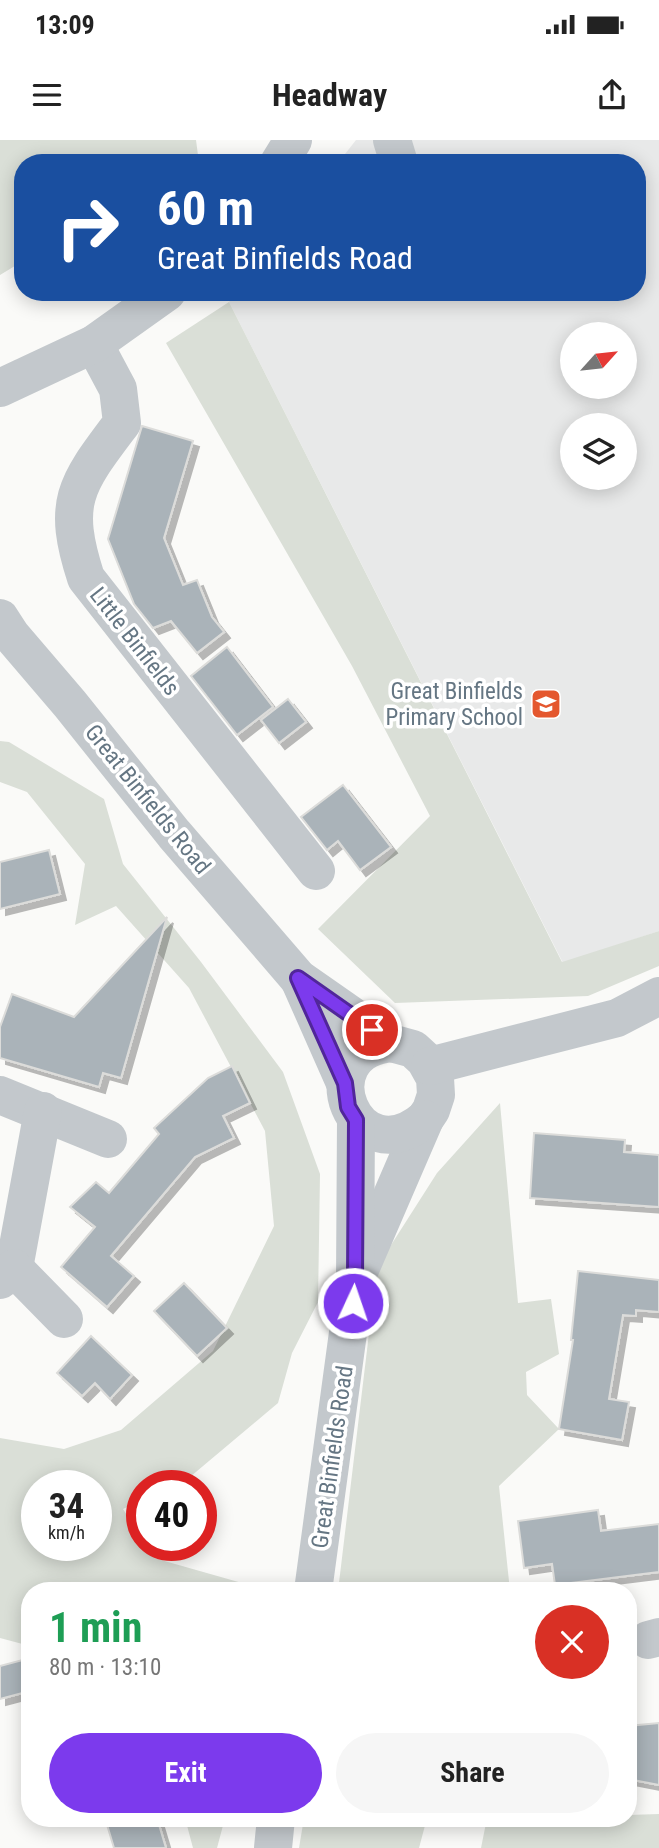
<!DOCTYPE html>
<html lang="en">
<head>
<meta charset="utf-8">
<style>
	:root { --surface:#fff; --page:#f6f6f6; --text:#222; --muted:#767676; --accent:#7c3aed }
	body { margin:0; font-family:"Roboto Condensed",sans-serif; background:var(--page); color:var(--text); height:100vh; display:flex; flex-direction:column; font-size:26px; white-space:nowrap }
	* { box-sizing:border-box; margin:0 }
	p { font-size:23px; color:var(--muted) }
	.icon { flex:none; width:38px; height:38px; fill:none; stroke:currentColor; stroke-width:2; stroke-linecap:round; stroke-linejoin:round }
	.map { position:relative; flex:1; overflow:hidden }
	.sheet { position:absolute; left:21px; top:1442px; width:616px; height:245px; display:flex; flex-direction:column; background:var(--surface); border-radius:28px; box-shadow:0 4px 18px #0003 }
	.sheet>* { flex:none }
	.hud { position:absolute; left:14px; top:14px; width:632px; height:147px; border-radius:28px; box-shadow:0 4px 18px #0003; background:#1a4fa0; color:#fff; overflow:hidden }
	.needle { width:46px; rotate:63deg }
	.fabs { position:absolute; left:560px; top:182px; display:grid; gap:14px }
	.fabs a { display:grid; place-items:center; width:77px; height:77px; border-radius:50%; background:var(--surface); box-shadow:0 4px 18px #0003; font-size:35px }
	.speed { position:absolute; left:21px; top:1330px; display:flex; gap:14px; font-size:35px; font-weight:700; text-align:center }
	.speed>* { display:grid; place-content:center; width:91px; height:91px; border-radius:50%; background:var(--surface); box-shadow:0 4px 18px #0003; line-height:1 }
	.speed small { font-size:18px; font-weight:400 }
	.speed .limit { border:10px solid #d22; background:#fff; color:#111 }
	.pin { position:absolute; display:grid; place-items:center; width:60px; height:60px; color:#fff; margin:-30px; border:4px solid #fff; border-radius:50%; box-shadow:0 2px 7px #0007 }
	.me { position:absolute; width:77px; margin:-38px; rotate:3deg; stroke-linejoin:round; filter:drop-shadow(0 0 5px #0008) }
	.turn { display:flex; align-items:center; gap:24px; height:147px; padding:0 28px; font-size:32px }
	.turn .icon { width:91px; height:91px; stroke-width:2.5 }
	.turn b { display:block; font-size:49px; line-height:60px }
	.round { display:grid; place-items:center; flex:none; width:74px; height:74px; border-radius:37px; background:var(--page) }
	.head { display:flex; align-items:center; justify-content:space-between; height:119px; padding:0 28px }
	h1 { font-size:42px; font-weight:700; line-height:52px; color:#1e9e55 }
	.cta { display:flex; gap:14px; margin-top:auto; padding:14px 28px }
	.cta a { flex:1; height:80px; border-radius:42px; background:var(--accent); color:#fff; font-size:28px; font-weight:700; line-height:80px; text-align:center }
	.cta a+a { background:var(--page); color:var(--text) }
	.status { display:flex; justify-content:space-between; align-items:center; height:49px; padding:0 35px; background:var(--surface); direction:ltr }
	.status svg { height:19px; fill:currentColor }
	header { display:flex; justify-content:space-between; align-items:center; height:91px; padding:0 28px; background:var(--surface); font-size:32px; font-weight:700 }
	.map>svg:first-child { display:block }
</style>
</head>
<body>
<div class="status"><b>13:09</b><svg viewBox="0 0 49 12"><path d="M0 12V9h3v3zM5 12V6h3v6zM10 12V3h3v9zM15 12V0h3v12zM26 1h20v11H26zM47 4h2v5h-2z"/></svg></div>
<header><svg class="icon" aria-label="menu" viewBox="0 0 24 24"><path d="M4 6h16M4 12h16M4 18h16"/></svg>Headway<svg class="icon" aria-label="share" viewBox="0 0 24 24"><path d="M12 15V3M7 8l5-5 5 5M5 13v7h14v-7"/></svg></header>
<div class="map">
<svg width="659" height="1708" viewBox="0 0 659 1708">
	<defs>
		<filter id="shadow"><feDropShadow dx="6" dy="6" stdDeviation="0" flood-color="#0004"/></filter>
	</defs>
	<rect width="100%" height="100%" fill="#fafaf8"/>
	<!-- built -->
	<path fill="#e8e9e9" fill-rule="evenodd" d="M356,0H659V791L563,823L229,162L236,152H637V23H338ZM572,194H625V247H572ZM572,285H625V338H572Z"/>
	<!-- green -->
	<g fill="#dadfd7" fill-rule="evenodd">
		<path d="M0,0H196L199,23H23V121L0,135Z"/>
		<path d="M229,162L562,822L659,791V826L588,856L395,863L318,789L430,676L352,526L166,203Z"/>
		<path d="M0,601L9,602L104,659L123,724L201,822L283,932L320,1034L318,1162L292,1213L278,1263L184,1342L176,1346H142V1360L123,1369L142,1398V1405H146L154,1418L249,1445L248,1451H30V1506L0,1498V1298L64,1309L121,1290L213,1211L274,1086L265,991L189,848L116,766L75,785L85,724L27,652L0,642ZM37,1346H96V1405H37Z"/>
		<path d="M500,963L518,1163L551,1159L559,1214L526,1232L527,1255L559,1289L499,1346L510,1451H338L377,1127L437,1033Z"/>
		<path d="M659,1674V1708H481L487,1678H628V1675Z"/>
		<path d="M185,1678H225L217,1708H193Z"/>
		<path d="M304,1678H427L419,1708H299Z"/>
	</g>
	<!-- building -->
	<g fill="#aab3b9" stroke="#dcdcda" stroke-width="2" filter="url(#shadow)">
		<path d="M142,286L193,301L164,398L183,445L197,440L212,477L224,492L197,513L171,481L153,488L134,464L108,399Z"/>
		<path d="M227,507L273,567L237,595L191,536Z"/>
		<path d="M288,559L306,582L279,603L261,580Z"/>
		<path d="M343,645L391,707L360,730L338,701L327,710L301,677Z"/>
		<path d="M49,710L60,754L0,769V722Z"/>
		<path d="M167,777L121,938L103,933L99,947L0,918V887L12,854L74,877Z"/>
		<path d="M232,926L250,963L223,976L234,998L195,1017L111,1116L134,1136L107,1167L61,1127L95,1087L70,1067L96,1042L109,1053L159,994L154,988L208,938Z"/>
		<path d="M534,993L625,1000L624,1012L659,1015V1067L530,1058Z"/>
		<path d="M578,1131L659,1140V1172L636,1170V1176L623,1175L609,1259L629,1262L622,1300L559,1289L573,1200H571Z"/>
		<path d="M184,1143L227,1188L197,1216L154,1171Z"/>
		<path d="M91,1196L132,1235L110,1259L95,1243L82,1256L57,1233Z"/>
		<path d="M598,1370L601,1391L659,1384V1432L555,1445L552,1424L524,1428L518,1381Z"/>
		<path d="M30,1518V1551L0,1559V1526Z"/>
		<path d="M659,1583V1645L628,1639V1586Z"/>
		<path d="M105,1678H157L166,1708H114Z"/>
	</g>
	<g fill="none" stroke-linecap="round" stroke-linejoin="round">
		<!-- minor -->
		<g stroke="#c3c8cc" stroke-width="38">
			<path d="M392,0L399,23"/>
			<path d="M279,23L293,0"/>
			<path d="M94,204L118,249L122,283C76,344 61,361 86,438L316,731"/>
			<path d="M0,248L94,204L167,152"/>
			<path d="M0,478L11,495L70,564L174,694L298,838L391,903L413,909L425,920L435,938L436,955L431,970L425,979L355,1141"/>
			<path d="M299,839L345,943"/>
			<path d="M391,903C305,912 355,1038 425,979"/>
			<path d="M430,926L617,878L659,856"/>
			<path d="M0,955L108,999"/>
			<path d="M14,1128L43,971"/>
			<path d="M0,1140L14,1128L64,1179"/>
			<path d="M313,1451L355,1141L356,980"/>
			<path d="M648,1500L659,1497"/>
			<path d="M273,1708L276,1678"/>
		</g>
	</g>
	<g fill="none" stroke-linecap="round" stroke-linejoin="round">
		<!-- route casing -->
		<g stroke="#51269a" stroke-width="18">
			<path id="route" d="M353,1163L355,1141L356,980L348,967L345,943L298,838L372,890"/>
		</g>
		<!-- route -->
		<use href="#route" stroke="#7c3aed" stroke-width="12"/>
	</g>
	<!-- icons -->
	<defs>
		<g id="school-square" transform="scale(1.575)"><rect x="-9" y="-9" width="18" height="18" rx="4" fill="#e4572e" stroke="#fff"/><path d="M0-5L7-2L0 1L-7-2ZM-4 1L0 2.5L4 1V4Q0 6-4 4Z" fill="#fff"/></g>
	</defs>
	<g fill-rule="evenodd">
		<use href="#school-square" x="546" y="564"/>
	</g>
	<g text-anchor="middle" stroke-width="7" stroke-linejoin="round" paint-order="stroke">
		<!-- street labels -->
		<g font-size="23" fill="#657683" stroke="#fff">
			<text transform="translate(135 501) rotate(52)" y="8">Little Binfields</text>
			<text transform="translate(148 659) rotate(51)" y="8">Great Binfields Road</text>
			<text transform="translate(332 1317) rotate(-82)" y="8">Great Binfields Road</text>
		</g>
		<!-- poi labels -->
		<g font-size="23" fill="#657683" stroke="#fff" text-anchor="end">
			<text x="523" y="559">Great Binfields<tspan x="523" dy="26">Primary School</tspan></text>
		</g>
	</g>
</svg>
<div class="fabs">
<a><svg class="needle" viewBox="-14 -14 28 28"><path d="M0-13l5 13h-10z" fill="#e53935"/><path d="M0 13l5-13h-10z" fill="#767676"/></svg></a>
<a><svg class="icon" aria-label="layers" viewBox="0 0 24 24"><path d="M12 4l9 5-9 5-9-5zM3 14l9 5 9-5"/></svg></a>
</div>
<div class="speed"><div>34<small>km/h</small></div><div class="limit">40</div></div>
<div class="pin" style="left:372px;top:890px;background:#d93025"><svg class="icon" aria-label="arrive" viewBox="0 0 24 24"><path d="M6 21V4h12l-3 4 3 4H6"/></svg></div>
<svg class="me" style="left:353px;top:1163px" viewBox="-20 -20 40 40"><circle r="17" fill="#7c3aed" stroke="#fff" stroke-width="3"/><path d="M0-11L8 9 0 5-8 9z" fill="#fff"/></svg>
<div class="hud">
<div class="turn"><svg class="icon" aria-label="right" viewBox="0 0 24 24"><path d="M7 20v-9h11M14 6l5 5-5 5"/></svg><div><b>60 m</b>Great Binfields Road</div></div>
</div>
<section class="sheet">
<div class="head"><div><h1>1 min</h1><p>80 m · 13:10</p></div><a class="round" style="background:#d93025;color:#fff"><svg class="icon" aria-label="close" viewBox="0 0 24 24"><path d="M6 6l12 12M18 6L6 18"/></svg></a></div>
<div class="cta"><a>Exit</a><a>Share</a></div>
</section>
</div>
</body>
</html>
